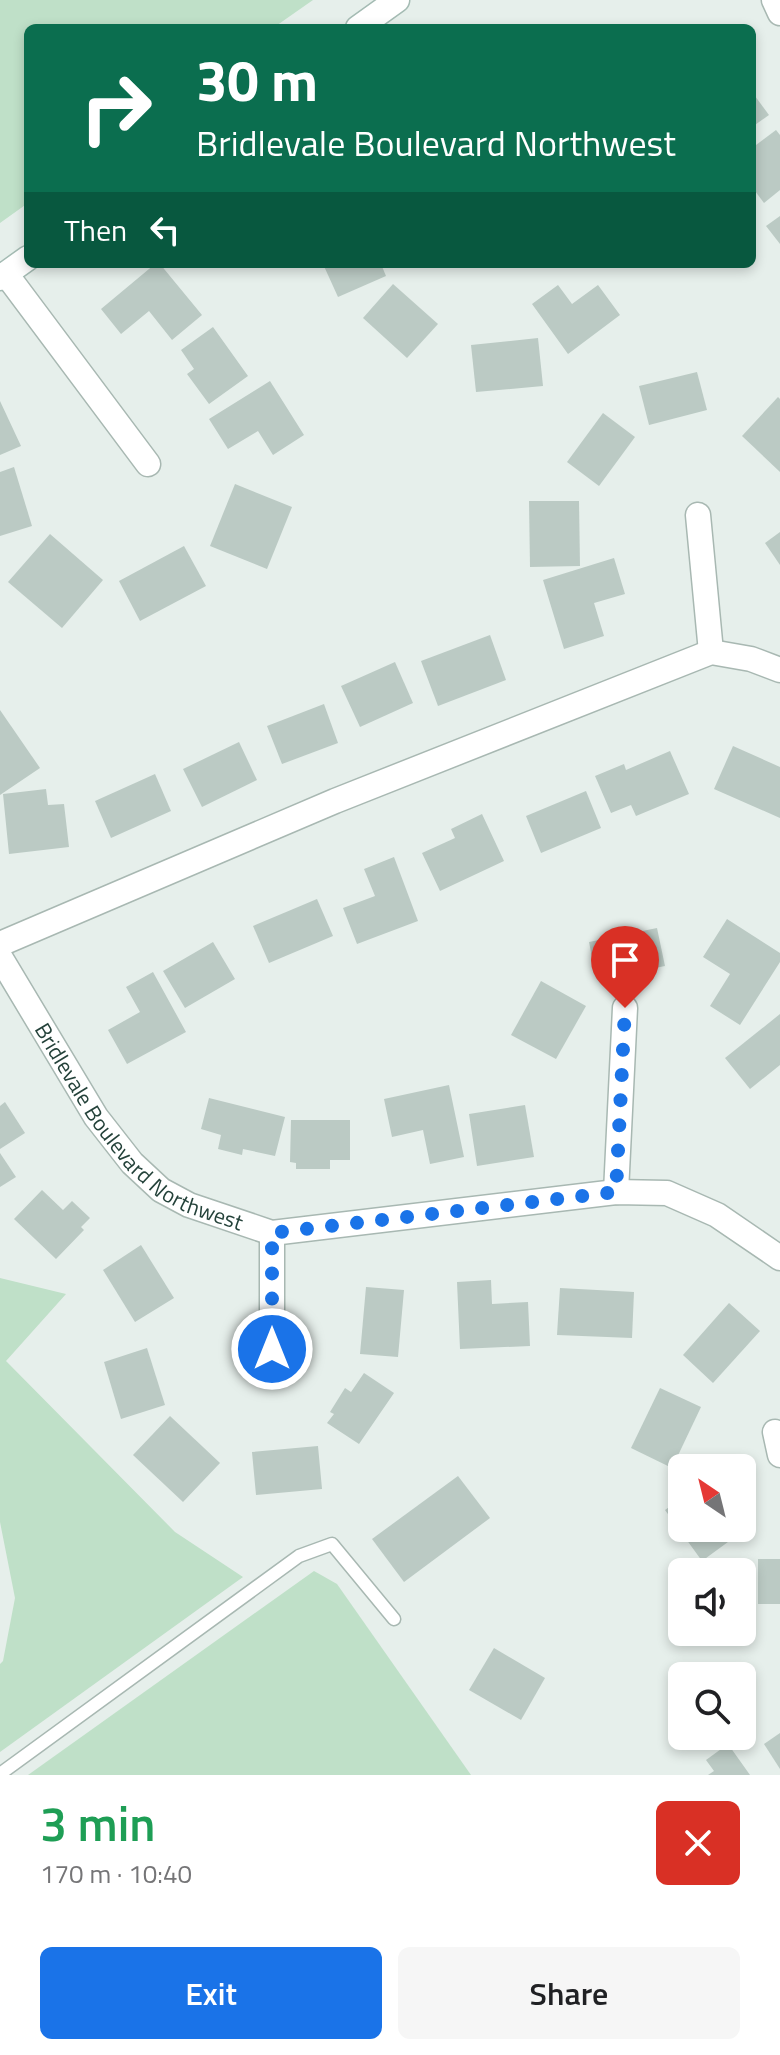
<!DOCTYPE html>
<html lang="en">
<head>
<meta charset="utf-8">
<style>
	:root { --surface:#fff; --page:#f6f6f6; --text:#202124; --muted:#757577; --accent:#1a73e8 }
	body { margin:0; font-family:"Titillium Web",sans-serif; background:var(--page); color:var(--text); height:100vh; display:flex; flex-direction:column; font-size:30px; white-space:nowrap }
	* { box-sizing:border-box; margin:0 }
	p { font-size:26px; color:var(--muted) }
	.icon { flex:none; width:44px; height:44px; fill:none; stroke:currentColor; stroke-width:2; stroke-linecap:round; stroke-linejoin:round }
	.map { position:relative; height:1775px; overflow:hidden }
	.panel { display:flex; flex-direction:column; background:var(--surface); flex:1 }
	.panel>* { flex:none }
	.guide { position:absolute; left:24px; top:24px; width:732px; height:244px; border-radius:12px; box-shadow:0 4px 12px #0003; background:#0b6e4f; color:#fff; overflow:hidden }
	.needle { width:52px; rotate:325deg }
	.fabs { position:absolute; left:668px; top:1454px; display:grid; gap:16px }
	.fabs a { display:grid; place-items:center; width:88px; height:88px; border-radius:12px; background:var(--surface); box-shadow:0 4px 12px #0003; font-size:40px }
	.pin { position:absolute; display:grid; place-items:center; width:68px; height:68px; color:#fff; margin:-82px -34px; border-radius:50% 50% 50% 0; rotate:-45deg; box-shadow:0 0 8px #0007 }
	.pin .icon { rotate:45deg }
	.me { position:absolute; width:88px; margin:-44px; rotate:0deg; stroke-linejoin:round; filter:drop-shadow(0 0 6px #0008) }
	.turn { display:flex; align-items:center; gap:28px; height:168px; padding:0 40px; font-size:36px }
	.turn .icon { width:104px; height:104px; stroke-width:2.5 }
	.turn b { display:block; font-size:56px; line-height:68px }
	.then { display:flex; align-items:center; height:76px; padding:0 40px; background:#0003; gap:16px; font-size:30px }
	.round { display:grid; place-items:center; flex:none; width:84px; height:84px; border-radius:12px; background:var(--page) }
	.head { display:flex; align-items:center; justify-content:space-between; height:136px; padding:0 40px }
	h1 { font-size:48px; font-weight:600; line-height:60px; color:#1e9e55 }
	.button { display:flex; gap:16px; margin-top:auto; padding:16px 40px }
	.button a { flex:1; height:92px; border-radius:12px; background:var(--accent); color:#fff; font-size:32px; font-weight:600; line-height:92px; text-align:center }
	.button a+a { background:var(--page); color:var(--text) }
	.map>svg:first-child { display:block }
</style>
</head>
<body>
<div class="map">
<svg width="780" height="1775" viewBox="0 0 780 1775">
	<rect width="100%" height="100%" fill="#e6efeb"/>
	<!-- green -->
	<g fill="#bfe0c8">
		<path d="M0,0H313L273,28H28V203L0,223Z"/>
		<path d="M0,1278L66,1294L6,1361L175,1532L243,1577L0,1752V1664L3,1661L15,1598L0,1522Z"/>
		<path d="M314,1571L337,1584L471,1775H28Z"/>
	</g>
	<!-- building -->
	<g fill="#bbcac4">
		<path d="M752,92L769,115L752,127Z"/>
		<path d="M776,130L780,135V190L764,203L752,187V148Z"/>
		<path d="M780,216V244L766,226Z"/>
		<path d="M155,264H160L202,315L172,340L149,311L121,334L101,309Z"/>
		<path d="M323,264H381L386,276L338,297Z"/>
		<path d="M393,284L438,324L407,358L363,318Z"/>
		<path d="M558,285L572,304L598,285L620,315L568,354L532,304Z"/>
		<path d="M213,327L248,376L209,404L187,374L194,369L181,350Z"/>
		<path d="M538,338L543,386L476,392L471,345Z"/>
		<path d="M697,372L707,410L649,425L639,386Z"/>
		<path d="M270,381L304,435L273,455L258,431L228,449L209,419Z"/>
		<path d="M778,397L780,399V472L742,436Z"/>
		<path d="M0,401L21,446L0,455Z"/>
		<path d="M603,413L635,437L599,486L567,462Z"/>
		<path d="M14,467L32,526L0,536V472Z"/>
		<path d="M235,484L292,507L267,569L210,546Z"/>
		<path d="M529,501H579L580,566L530,567Z"/>
		<path d="M780,532V565L765,543Z"/>
		<path d="M50,534L103,580L62,628L8,582Z"/>
		<path d="M184,546L206,586L140,621L119,581Z"/>
		<path d="M614,558L625,594L594,603L604,636L564,649L543,580Z"/>
		<path d="M490,635L506,680L438,706L421,661Z"/>
		<path d="M395,662L413,703L360,727L341,686Z"/>
		<path d="M324,704L338,743L282,764L267,726Z"/>
		<path d="M0,710L40,768L0,795Z"/>
		<path d="M239,742L257,780L202,807L183,769Z"/>
		<path d="M733,746L780,767V818L714,789Z"/>
		<path d="M670,751L689,794L636,816L631,805L611,813L595,776L624,764L626,770Z"/>
		<path d="M155,774L171,811L111,838L95,801Z"/>
		<path d="M46,789L48,805L64,804L69,847L9,854L3,794Z"/>
		<path d="M586,791L601,828L541,853L526,816Z"/>
		<path d="M482,814L504,861L440,891L422,853L455,838L451,829Z"/>
		<path d="M394,857L418,921L357,944L343,908L375,896L364,869Z"/>
		<path d="M317,899L333,936L269,963L253,926Z"/>
		<path d="M727,919L780,953V962L740,1025L710,1006L730,974L703,957Z"/>
		<path d="M657,928L665,966L655,968L656,974L612,983L610,976L596,978L589,942Z"/>
		<path d="M213,942L235,979L185,1008L163,971Z"/>
		<path d="M153,972L186,1032L127,1064L108,1030L140,1012L126,987Z"/>
		<path d="M541,981L586,1006L556,1059L511,1035Z"/>
		<path d="M780,1014V1065L750,1089L725,1058Z"/>
		<path d="M449,1085L464,1157L430,1164L423,1130L392,1137L384,1099Z"/>
		<path d="M209,1098L285,1117L275,1156L243,1149L242,1155L218,1149L221,1135L201,1129Z"/>
		<path d="M5,1102L25,1133L0,1149V1106Z"/>
		<path d="M525,1105L534,1157L477,1166L469,1114Z"/>
		<path d="M291,1120H350V1160H330V1169H296V1163L290,1162Z"/>
		<path d="M0,1153L16,1177L0,1187Z"/>
		<path d="M42,1190L63,1210L72,1201L90,1218L81,1227L84,1230L56,1259L14,1219Z"/>
		<path d="M141,1245L174,1298L135,1322L103,1270Z"/>
		<path d="M491,1280L492,1304L528,1302L530,1346L460,1349L457,1282Z"/>
		<path d="M366,1287L404,1290L398,1357L360,1354Z"/>
		<path d="M560,1288L634,1292L632,1338L557,1335Z"/>
		<path d="M729,1303L760,1331L713,1383L683,1355Z"/>
		<path d="M147,1348L165,1405L121,1419L104,1362Z"/>
		<path d="M364,1373L394,1393L359,1444L327,1423L334,1414L330,1412L345,1388L351,1392Z"/>
		<path d="M660,1388L701,1407L672,1468L631,1448Z"/>
		<path d="M170,1416L220,1463L183,1502L133,1455Z"/>
		<path d="M318,1446L322,1489L256,1495L252,1452Z"/>
		<path d="M458,1476L490,1518L404,1582L372,1539Z"/>
		<path d="M682,1498V1528H741L743,1531L702,1561L665,1510Z"/>
		<rect x="758" y="1559" width="22" height="45"/>
		<path d="M494,1648L545,1678L521,1720L469,1690Z"/>
		<path d="M780,1733V1769L764,1744Z"/>
		<path d="M728,1744L750,1775H708L714,1771L706,1760Z"/>
	</g>
	<g fill="none" stroke-linecap="round" stroke-linejoin="round">
		<!-- lane casing -->
		<g stroke="#a8b8b2" stroke-width="15">
			<path id="lane" d="M0,1774L299,1556L332,1544L394,1619"/>
		</g>
		<!-- street casing -->
		<g stroke="#a8b8b2" stroke-width="27">
			<g id="street">
				<path d="M774,0L780,13"/>
				<path d="M6,274L148,464"/>
				<path d="M698,515L711,652"/>
				<path d="M0,944L335,801L711,652L751,659L780,670"/>
				<path id="s1" d="M0,957L96,1117L132,1163L161,1190L189,1205L272,1233L616,1192L667,1193L717,1215L780,1258"/>
				<path d="M616,1192L625,1008"/>
				<path d="M272,1349V1233"/>
				<path d="M775,1432L780,1455"/>
			</g>
		</g>
		<!-- secondary casing -->
		<g stroke="#a4bbb3" stroke-width="27">
			<g id="secondary">
				<path d="M358,28L397,0"/>
				<path d="M0,278L28,258"/>
			</g>
		</g>
		<!-- lane -->
		<use href="#lane" stroke="#fff" stroke-width="12"/>
		<!-- street -->
		<use href="#street" stroke="#fff" stroke-width="24"/>
		<!-- secondary -->
		<use href="#secondary" stroke="#fff" stroke-width="24"/>
	</g>
	<g fill="none" stroke-linecap="round" stroke-linejoin="round">
		<!-- route -->
		<path stroke="#1a73e8" stroke-width="14" stroke-dasharray="0 25.2" d="M272,1349V1233L616,1192L625,1008"/>
	</g>
	<g text-anchor="middle" stroke-width="8" stroke-linejoin="round" paint-order="stroke">
		<!-- street labels -->
		<g font-size="22" fill="#24423a" stroke="#f7fbf9">
			<text dy="8" stroke="none"><textPath href="#s1" startOffset="226">Bridlevale Boulevard Northwest</textPath></text>
		</g>
	</g>
</svg>
<div class="fabs">
<a><svg class="needle" viewBox="-14 -14 28 28"><path d="M0-13l5 13h-10z" fill="#e53935"/><path d="M0 13l5-13h-10z" fill="#757577"/></svg></a>
<a><svg class="icon" aria-label="sound" viewBox="0 0 24 24"><path d="M4 9h4l5-4v14l-5-4H4zM17 9q2 3 0 6"/></svg></a>
<a><svg class="icon" aria-label="search" viewBox="0 0 24 24"><circle cx="10" cy="10" r="6"/><path d="M15 15l6 6"/></svg></a>
</div>
<div class="pin" style="left:625px;top:1008px;background:#d93025"><svg class="icon" aria-label="arrive" viewBox="0 0 24 24"><path d="M6 21V4h12l-3 4 3 4H6"/></svg></div>
<svg class="me" style="left:272px;top:1349px" viewBox="-20 -20 40 40"><circle r="17" fill="#1a73e8" stroke="#fff" stroke-width="3"/><path d="M0-11L8 9 0 5-8 9z" fill="#fff"/></svg>
<div class="guide">
<div class="turn"><svg class="icon" aria-label="right" viewBox="0 0 24 24"><path d="M7 20v-9h11M14 6l5 5-5 5"/></svg><div><b>30 m</b>Bridlevale Boulevard Northwest</div></div>
<div class="then">Then<svg class="icon" aria-label="left" viewBox="0 0 24 24"><path d="M17 20v-9H6M10 6l-5 5 5 5"/></svg></div>
</div>
</div>
<section class="panel">
<div class="head"><div><h1>3 min</h1><p>170 m · 10:40</p></div><a class="round" style="background:#d93025;color:#fff"><svg class="icon" aria-label="close" viewBox="0 0 24 24"><path d="M6 6l12 12M18 6L6 18"/></svg></a></div>
<div class="button"><a>Exit</a><a>Share</a></div>
</section>
</body>
</html>
